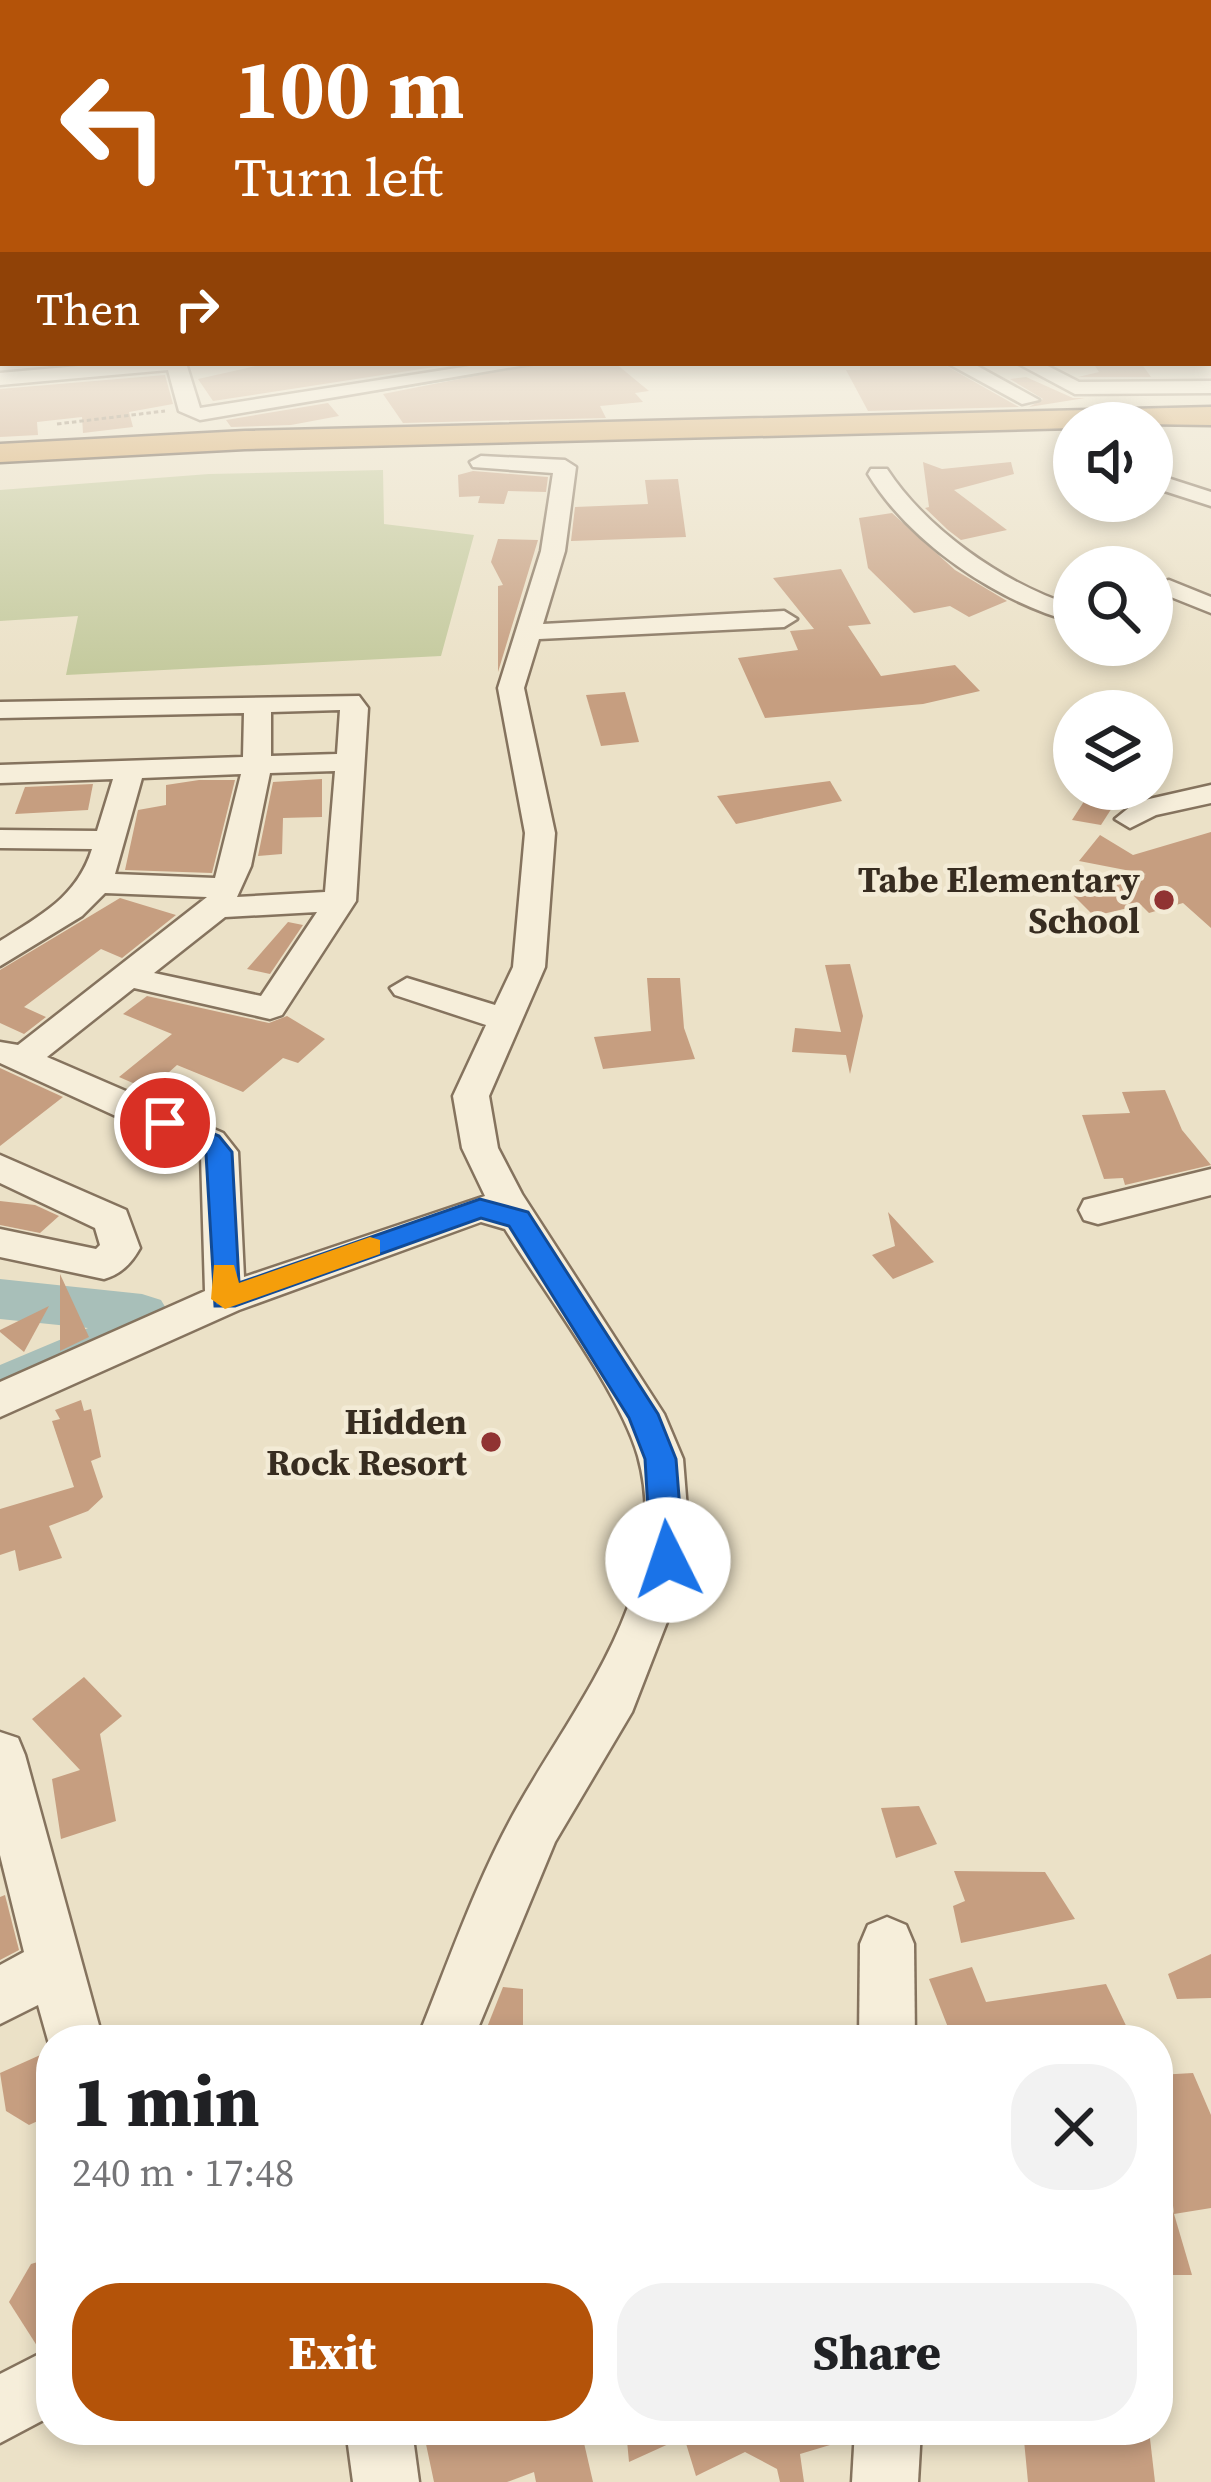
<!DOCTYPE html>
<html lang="en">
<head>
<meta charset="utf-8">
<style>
	:root { --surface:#fff; --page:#f2f2f2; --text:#202124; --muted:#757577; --accent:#b45309 }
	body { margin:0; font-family:"Source Serif 4",serif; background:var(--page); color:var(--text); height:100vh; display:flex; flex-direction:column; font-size:45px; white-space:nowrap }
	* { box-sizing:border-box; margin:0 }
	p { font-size:39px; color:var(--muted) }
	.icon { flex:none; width:66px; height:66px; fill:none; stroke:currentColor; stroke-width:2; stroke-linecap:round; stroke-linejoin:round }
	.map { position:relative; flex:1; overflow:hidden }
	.panel { position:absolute; left:36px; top:2025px; width:1137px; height:420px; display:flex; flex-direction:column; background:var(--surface); border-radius:48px; box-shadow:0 6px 18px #0003 }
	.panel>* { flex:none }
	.banner { position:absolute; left:0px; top:0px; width:1212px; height:366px; box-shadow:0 6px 18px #0003; background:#b45309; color:#fff; overflow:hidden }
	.fabs { position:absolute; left:1053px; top:402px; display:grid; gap:24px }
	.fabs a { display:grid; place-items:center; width:120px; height:120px; border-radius:50%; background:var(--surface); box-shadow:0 6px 18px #0003; font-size:60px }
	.pin { position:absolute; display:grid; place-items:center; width:102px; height:102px; color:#fff; margin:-51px; border:6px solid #fff; border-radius:50%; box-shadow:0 3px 12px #0007 }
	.me { position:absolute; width:132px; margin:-66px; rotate:356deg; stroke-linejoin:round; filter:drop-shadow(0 0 9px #0008) }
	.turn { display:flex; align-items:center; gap:42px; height:252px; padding:0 36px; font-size:54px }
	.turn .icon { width:156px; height:156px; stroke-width:2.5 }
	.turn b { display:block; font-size:84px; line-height:102px }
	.then { display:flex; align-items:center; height:114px; padding:0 36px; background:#0003; gap:24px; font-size:45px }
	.round { display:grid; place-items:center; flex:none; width:126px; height:126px; border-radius:48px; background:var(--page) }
	.overview { display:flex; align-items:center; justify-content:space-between; height:204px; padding:0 36px }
	h1 { font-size:72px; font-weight:800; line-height:90px }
	.cta { display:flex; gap:24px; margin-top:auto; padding:24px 36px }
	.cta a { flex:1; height:138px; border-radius:48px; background:var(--accent); color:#fff; font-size:48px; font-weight:800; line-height:138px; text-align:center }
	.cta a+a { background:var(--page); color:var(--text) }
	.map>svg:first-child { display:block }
</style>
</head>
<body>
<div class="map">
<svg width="1211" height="2482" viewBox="0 0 1211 2482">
	<rect width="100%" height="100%" fill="#ebe1c7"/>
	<!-- green -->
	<path fill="#c3c99c" d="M383,470L384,524L474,535L441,656L66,675L78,616L0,621V490L209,474Z"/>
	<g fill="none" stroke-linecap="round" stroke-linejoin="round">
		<!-- stream -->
		<path stroke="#6f8d86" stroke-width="4.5" d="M377,390L544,363"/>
		<!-- river -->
		<path fill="#a8bfb9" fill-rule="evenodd" d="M0,1279L142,1294L161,1300L176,1325L168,1339L0,1410V1365L88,1328L0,1319Z"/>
	</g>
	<!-- building -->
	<g fill="#c69e80">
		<path d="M270,363L285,365L460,363L213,401L198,379Z"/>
		<path d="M541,363H615L649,391L635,393L643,402L600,406L606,418L403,423L383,394Z"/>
		<path d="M860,363H941L1019,407L868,411L846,370H860Z"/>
		<path d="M1141,363L1151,377H1078L1099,372L1095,366Z"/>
		<path d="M165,375L173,404L129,412L133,427L83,433L82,417L37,422L38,435L0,437V389Z"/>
		<path d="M1026,377L1073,398H1085L1029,407L1043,399L1010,379Z"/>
		<path d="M328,403L339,416L291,425L231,427L226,420Z"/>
		<path d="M923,462L942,469L1011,462L1014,474L954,490L1007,530L961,540L948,530L925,508L929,507Z"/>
		<path d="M473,471L548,477L546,492L508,491L504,504L478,503L480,496L459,497L458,475Z"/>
		<path d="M678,479L686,537L571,541L575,507L648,504L645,480Z"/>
		<path d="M892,513L955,570L1007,601L969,617L950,606L914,613L868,568L859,518Z"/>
		<path d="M498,539L538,540L498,672V586L503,585L491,562Z"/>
		<path d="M841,569L871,624L848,626L881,676L955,665L980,691L923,704L765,718L738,658L798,650L790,631L814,629L773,578Z"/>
		<path d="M625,692L639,742L601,746L586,695Z"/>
		<path d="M322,779V817L283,818L282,854L258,856L273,782Z"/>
		<path d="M199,780H235L212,873L125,870L138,810L166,805V785Z"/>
		<path d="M830,781L842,801L736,824L717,796Z"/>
		<path d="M93,784L88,810L15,814L25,787Z"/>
		<path d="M1092,789L1117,800L1101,825L1072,820Z"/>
		<path d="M1211,832V928L1183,903L1149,913L1141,905L1094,916L1070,892L1146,874L1079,861L1100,835L1133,855Z"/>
		<path d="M120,898L176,915L122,958L101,949L24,1007L46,1017L24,1034L0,1023V970Z"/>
		<path d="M288,922L303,925L270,974L247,969Z"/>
		<path d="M850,964L863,1016L850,1074L846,1055L792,1052L795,1028L841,1032L825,965Z"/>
		<path d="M647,978H680L684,1028L695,1059L603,1069L594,1037L651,1031Z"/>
		<path d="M147,996L269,1023L287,1016L325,1039L298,1063L283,1058L243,1092L177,1065L149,1090L119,1077L172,1034L123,1014Z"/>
		<path d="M0,1068L63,1097L0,1146Z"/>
		<path d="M1165,1090L1182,1130L1211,1165L1125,1185L1123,1178L1104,1179L1082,1115L1130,1113L1122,1092Z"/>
		<path d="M0,1201L35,1205L59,1216L40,1233L0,1225Z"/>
		<path d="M888,1212L934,1262L893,1279L872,1255L895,1246Z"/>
		<path d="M60,1274L89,1337L60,1351Z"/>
		<path d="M49,1306L24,1352L0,1332V1330Z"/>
		<path d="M81,1400L84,1411L91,1409L101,1457L91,1461L103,1497L88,1511L49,1526L62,1558L19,1571L15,1550L0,1555V1509L74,1487L52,1421L60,1419L55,1410Z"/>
		<path d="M84,1677L122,1716L100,1734L116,1821L61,1839L52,1779L80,1770L32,1719Z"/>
		<path d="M919,1806L937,1844L896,1858L881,1808Z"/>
		<path d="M954,1871L1045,1872L1075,1919L961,1943L953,1906L965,1901Z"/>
		<path d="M5,1895L19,1950L0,1960V1897Z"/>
		<path d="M1211,1954V1998L1177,1999L1168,1974Z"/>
		<path d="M972,1967L986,2002L1106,1984L1133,2040H1022L1017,2027L953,2040L929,1979Z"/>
		<path d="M503,1987L523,1989V2040H482Z"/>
		<path d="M47,2052L51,2115L29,2125L6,2111L0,2073Z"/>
		<path d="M1193,2073L1211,2115V2208L1174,2214L1164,2130L1158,2131V2075Z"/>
		<path d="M1163,2181L1174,2214L1192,2275H1158V2182Z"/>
		<path d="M51,2258V2344L39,2349L9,2302L31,2264Z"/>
		<path d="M423,2430H581L593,2482H536L534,2472L507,2482H434Z"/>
		<path d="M626,2430H850V2439L800,2454L804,2482H780L777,2469L745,2452L696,2476L684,2437L629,2462Z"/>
		<path d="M1023,2430H1149L1155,2482H1028Z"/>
	</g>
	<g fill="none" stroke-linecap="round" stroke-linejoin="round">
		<!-- minor casing -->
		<g stroke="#85735e" stroke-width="5">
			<g id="minor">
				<path d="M112,363H186L200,408L489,363H537L200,420L179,411L168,370L0,385V373Z"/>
				<path d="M947,363H972L1039,400L1022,404Z"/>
				<path d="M1017,363H1042L1079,382L1211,381V393L1075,394Z"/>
				<path d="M481,456L565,460L576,467L565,551L543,624L784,611L797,619L784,627L539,639L524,688L555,833L545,967L489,1096L498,1148L522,1194L664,1414L683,1459L691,1560L632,1712L555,1842L473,2040H417C448,1963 477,1878 518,1806C578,1700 674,1587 638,1456C620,1392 542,1289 505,1229L481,1222L239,1310L0,1417V1382L205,1291L201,1155L0,1063V1042L18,1045L207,897L105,893L82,916L0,966V941C41,915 77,897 92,849L0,848V830L97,831L113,779L0,783V765L243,757L244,713L0,718V702L359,696L368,708L356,901L282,1015L270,1019L134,988L47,1057L223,1133L238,1152L244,1277L485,1196L462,1148L453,1096L486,1025L395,995L390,988L407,978L495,1005L513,967L525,833L498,688L541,551L553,473L473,467L470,462ZM340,710L337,754L271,756V712ZM335,771L325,892L237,897L251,866L270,773ZM241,774L215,878L115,874L142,778ZM317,912L261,996L154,973L225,917Z"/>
				<path d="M871,469H887C927,530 1004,584 1074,606V622C997,602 909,542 868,474Z"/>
				<path d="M1152,473L1211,492V506L1152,487Z"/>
				<path d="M1169,580L1211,597V613L1166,595L1152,598V584Z"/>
				<path d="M1211,785V803L1156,815L1130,828L1115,819L1136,802Z"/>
				<path d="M0,1155L126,1210L140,1248C131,1264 121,1274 104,1279L0,1257V1229L96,1249L100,1245L95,1228L0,1183Z"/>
				<path d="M1211,1169V1195L1098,1224L1084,1220L1079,1210L1084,1200Z"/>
				<path d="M0,1732L18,1738L25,1755L103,2040H51V2051L38,2005L0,2024V1965L24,1952L0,1855Z"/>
				<path d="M887,1917L906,1925L914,1944L915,2040H859L860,1944L868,1925Z"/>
				<path d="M51,2348V2416L0,2443V2374Z"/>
				<path d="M346,2430H412L419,2482H353Z"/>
				<path d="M855,2430H921L918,2482H852Z"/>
			</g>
		</g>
		<!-- highway casing -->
		<g stroke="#544232" stroke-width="5">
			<path id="highway" d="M1211,407V425L1074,423V428L245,449L0,462V444L245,431Z"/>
		</g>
		<!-- path -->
		<path stroke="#85735e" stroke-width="3" stroke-dasharray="4.5 3" stroke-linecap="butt" d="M57,424L165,411"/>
		<!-- minor -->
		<use href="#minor" fill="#f6eeda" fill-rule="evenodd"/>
		<!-- highway -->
		<use href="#highway" fill="#d3a25f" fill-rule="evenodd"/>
	</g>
	<!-- sky -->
	<linearGradient id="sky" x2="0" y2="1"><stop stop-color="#8eb8d5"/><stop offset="0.49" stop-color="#f6f2e6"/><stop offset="1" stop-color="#f6f2e6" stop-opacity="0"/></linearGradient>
	<rect width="1211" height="680" fill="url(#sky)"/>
	<!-- route -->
	<path fill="#1a73e8" stroke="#114b97" stroke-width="3" d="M165,1114L219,1136L232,1152L239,1283L480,1199L528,1212L658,1414L676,1459L684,1560L679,1570H656L651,1560L645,1459L629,1418L509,1226L481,1218L235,1306H215L206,1154L156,1129V1117Z"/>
	<!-- slow -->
	<path fill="#f59e0b" d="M370,1237L380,1240V1254L225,1309L211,1299L214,1265H234L239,1283Z"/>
	<!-- markers -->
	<g fill="#903332" stroke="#f3ebd6" stroke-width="4.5">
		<circle cx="1164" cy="900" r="12"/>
		<circle cx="491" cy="1442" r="12"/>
	</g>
	<g text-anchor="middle" stroke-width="9" stroke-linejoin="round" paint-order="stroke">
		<!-- poi labels -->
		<g font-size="36" font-weight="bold" fill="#372c20" stroke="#f3ebd6" text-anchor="end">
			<text x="1140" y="892">Tabe Elementary<tspan x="1140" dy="41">School</tspan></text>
			<text x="467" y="1434">Hidden<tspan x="467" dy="41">Rock Resort</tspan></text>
		</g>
	</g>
</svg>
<div class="fabs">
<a><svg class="icon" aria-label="sound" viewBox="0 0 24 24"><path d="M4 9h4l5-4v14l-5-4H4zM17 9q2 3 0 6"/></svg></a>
<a><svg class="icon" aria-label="search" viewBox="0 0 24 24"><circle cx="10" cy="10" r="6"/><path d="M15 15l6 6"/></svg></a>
<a><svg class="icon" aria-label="layers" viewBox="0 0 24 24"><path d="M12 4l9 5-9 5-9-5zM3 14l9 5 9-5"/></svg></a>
</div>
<div class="pin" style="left:165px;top:1123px;background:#d93025"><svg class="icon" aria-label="arrive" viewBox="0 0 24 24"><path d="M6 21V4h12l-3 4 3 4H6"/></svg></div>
<svg class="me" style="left:668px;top:1560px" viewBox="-20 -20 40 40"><circle r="19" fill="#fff"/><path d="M0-13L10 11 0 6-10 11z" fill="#1a73e8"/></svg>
<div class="banner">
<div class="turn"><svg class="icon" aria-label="left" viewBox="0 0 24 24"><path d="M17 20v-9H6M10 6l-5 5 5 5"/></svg><div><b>100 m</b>Turn left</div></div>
<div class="then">Then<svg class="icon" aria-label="right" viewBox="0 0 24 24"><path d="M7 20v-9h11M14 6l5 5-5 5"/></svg></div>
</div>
<section class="panel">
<div class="overview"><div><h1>1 min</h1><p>240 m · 17:48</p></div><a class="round"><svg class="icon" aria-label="close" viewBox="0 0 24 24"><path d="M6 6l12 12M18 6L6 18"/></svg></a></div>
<div class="cta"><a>Exit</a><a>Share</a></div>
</section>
</div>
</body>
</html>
